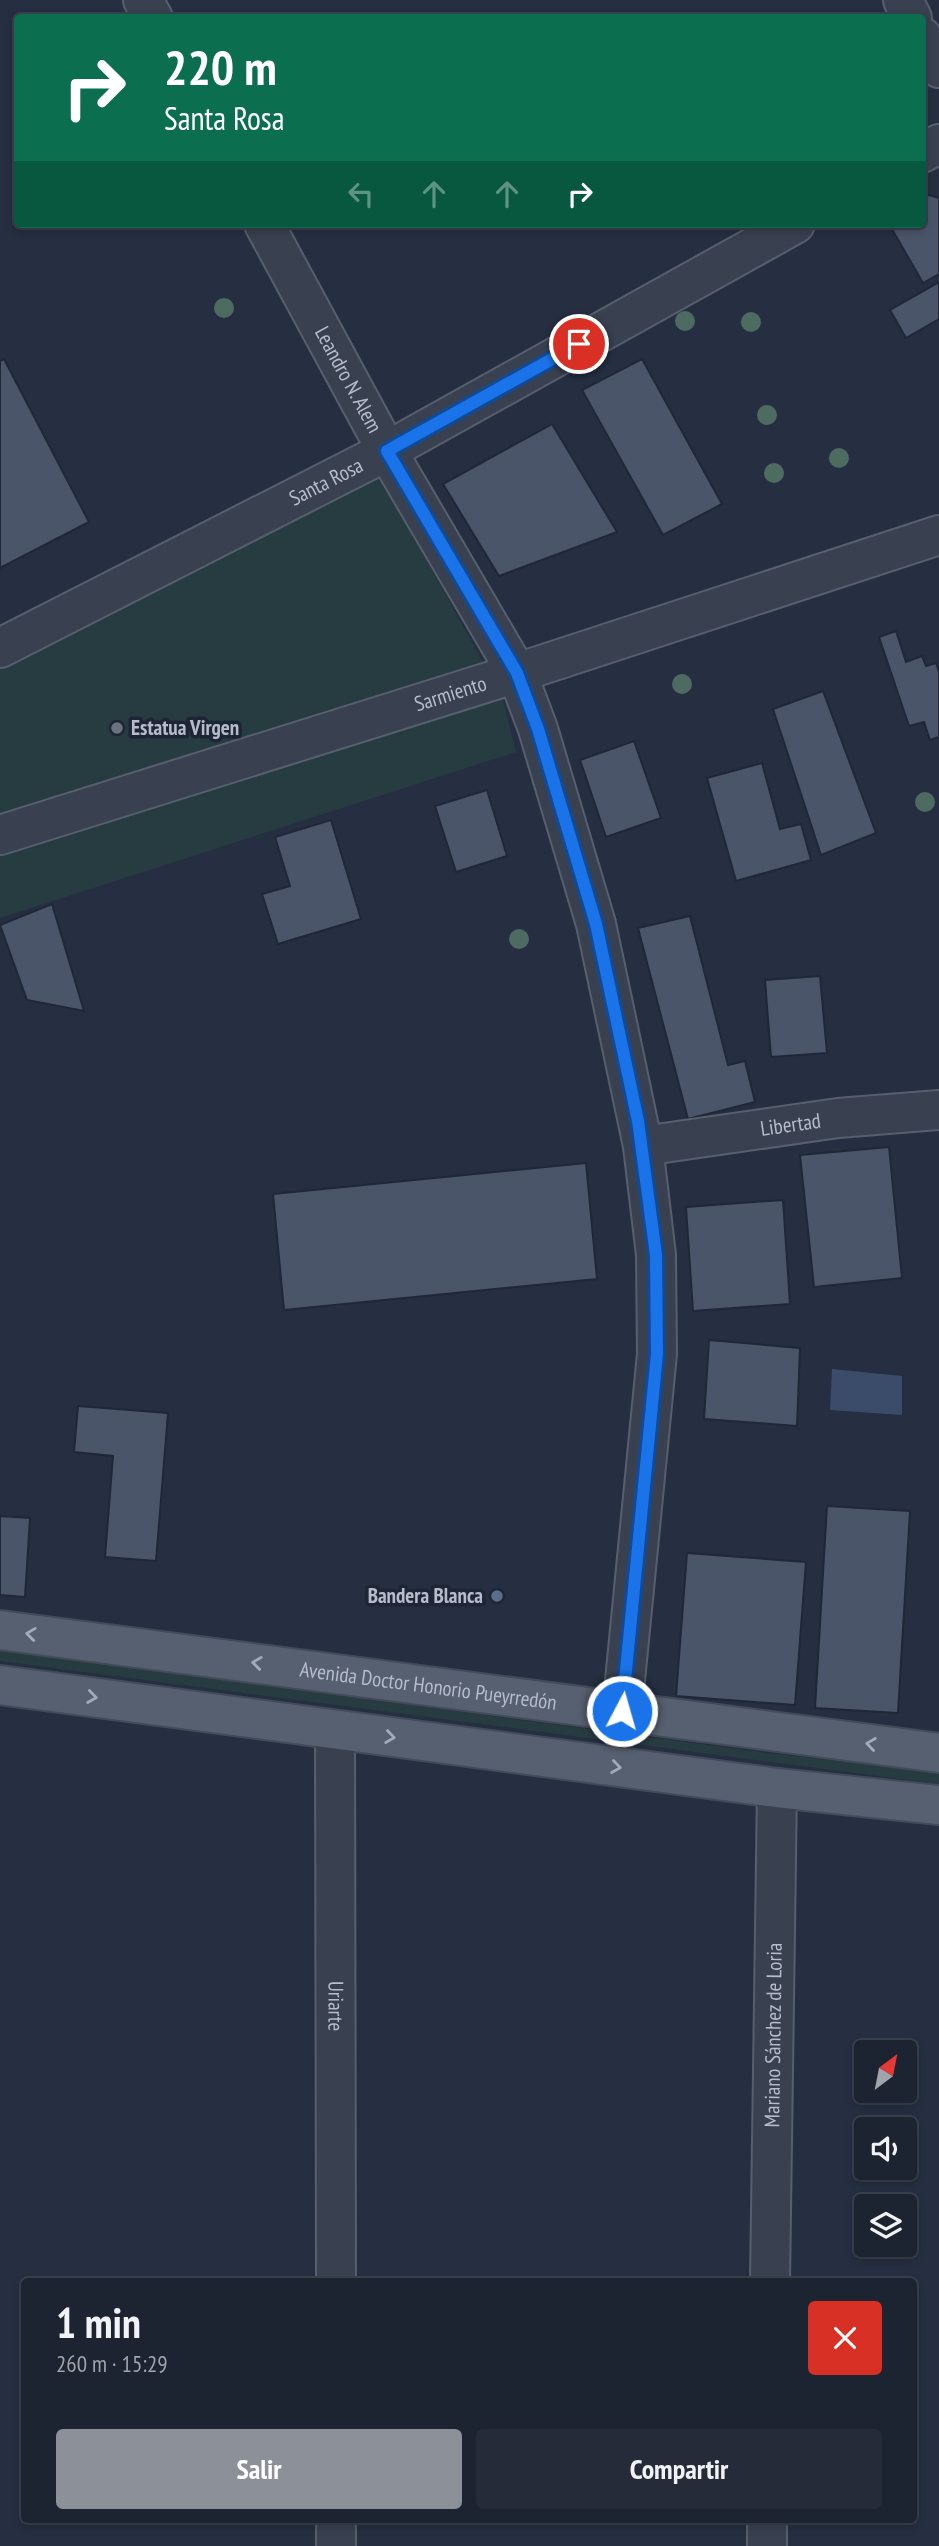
<!DOCTYPE html>
<html lang="es">
<head>
<meta charset="utf-8">
<style>
	:root { --surface:#1c2331; --page:#252b39; --text:#f1f3f6; --muted:#a0a4ab; --line:#3a404d; --accent:#8c9099 }
	body { margin:0; font-family:"PT Sans Narrow",sans-serif; background:var(--page); color:var(--text); height:100vh; display:flex; flex-direction:column; font-size:26px; white-space:nowrap }
	* { box-sizing:border-box; margin:0 }
	p { font-size:23px; color:var(--muted) }
	.icon { flex:none; width:38px; height:38px; fill:none; stroke:currentColor; stroke-width:2; stroke-linecap:round; stroke-linejoin:round }
	.map { position:relative; flex:1; overflow:hidden }
	.sheet { position:absolute; left:21px; top:2278px; width:896px; height:245px; display:flex; flex-direction:column; background:var(--surface); border-radius:7px; box-shadow:0 4px 10px #0003,0 0 0 2px var(--line) }
	.sheet>* { flex:none }
	.guide { position:absolute; left:14px; top:14px; width:912px; height:214px; border-radius:7px; box-shadow:0 4px 10px #0003,0 0 0 2px var(--line); background:#0b6e4f; color:#fff; overflow:hidden }
	.needle { width:46px; rotate:32deg }
	.fabs { position:absolute; left:854px; top:2040px; display:grid; gap:14px }
	.fabs a { display:grid; place-items:center; width:63px; height:63px; border-radius:7px; background:var(--surface); box-shadow:0 4px 10px #0003,0 0 0 2px var(--line); font-size:35px }
	.pin { position:absolute; display:grid; place-items:center; width:60px; height:60px; color:#fff; margin:-30px; border:4px solid #fff; border-radius:50%; box-shadow:0 2px 7px #0007 }
	.me { position:absolute; width:77px; margin:-38px; rotate:6deg; stroke-linejoin:round; filter:drop-shadow(0 0 5px #0008) }
	.turn { display:flex; align-items:center; gap:24px; height:147px; padding:0 35px; font-size:32px }
	.turn .icon { width:91px; height:91px; stroke-width:2.5 }
	.turn b { display:block; font-size:49px; line-height:60px }
	.lanes { display:flex; align-items:center; height:66px; padding:0 35px; background:#0003; justify-content:center; gap:35px; direction:ltr }
	.lanes .off { opacity:.35 }
	.round { display:grid; place-items:center; flex:none; width:74px; height:74px; border-radius:7px; background:var(--page) }
	.head { display:flex; align-items:center; justify-content:space-between; height:119px; padding:0 35px }
	h1 { font-size:42px; font-weight:600; line-height:52px }
	.primary-button { display:flex; gap:14px; margin-top:auto; padding:14px 35px }
	.primary-button a { flex:1; height:80px; border-radius:7px; background:var(--accent); color:#fff; font-size:28px; font-weight:600; line-height:80px; text-align:center }
	.primary-button a+a { background:var(--page); color:var(--text) }
	.map>svg:first-child { display:block }
</style>
</head>
<body>
<div class="map">
<svg width="939" height="2546" viewBox="0 0 939 2546">
	<rect width="100%" height="100%" fill="#252f41"/>
	<!-- green -->
	<g fill="#273c41">
		<path d="M378,473L484,664L0,817V663Z"/>
		<path d="M501,691L516,752L0,918V851Z"/>
		<path d="M0,1650L768,1753L939,1772V1784L0,1661Z"/>
	</g>
	<!-- water -->
	<path fill="#3b4b6a" d="M832,1369L902,1376V1415L830,1410Z"/>
	<!-- building -->
	<g fill="#4b556a" stroke="#202837" stroke-width="2">
		<path d="M929,195L939,198V274L923,283L889,224H922V198Z"/>
		<path d="M939,282V319L906,338L890,310Z"/>
		<path d="M4,359L89,522L0,568V361Z"/>
		<path d="M642,359L722,504L663,535L582,390Z"/>
		<path d="M552,424L617,532L499,576L443,484Z"/>
		<path d="M896,631L906,662L922,656L926,666L936,663L939,672V737L930,740L924,722L909,726L879,637Z"/>
		<path d="M823,691L876,833L821,855L773,709Z"/>
		<path d="M634,741L661,818L606,837L580,760Z"/>
		<path d="M762,763L780,829L801,824L811,860L736,881L707,778Z"/>
		<path d="M487,790L507,856L456,872L435,806Z"/>
		<path d="M331,820L361,919L278,944L262,894L290,886L275,837Z"/>
		<path d="M52,904L84,1011L27,1000L0,925Z"/>
		<path d="M690,916L728,1065L745,1061L755,1102L688,1119L638,928Z"/>
		<path d="M820,976L827,1053L771,1057L765,980Z"/>
		<path d="M889,1147L902,1278L814,1287L800,1155Z"/>
		<path d="M586,1163L597,1279L284,1310L273,1194Z"/>
		<path d="M783,1200L790,1304L693,1311L686,1207Z"/>
		<path d="M709,1340L800,1348L797,1426L704,1419Z"/>
		<path d="M78,1406L168,1413L156,1561L105,1557L113,1456L74,1452Z"/>
		<path d="M827,1506L910,1511L898,1713L815,1708Z"/>
		<path d="M0,1516L30,1518L25,1597L0,1595Z"/>
		<path d="M687,1553L806,1562L795,1705L676,1696Z"/>
	</g>
	<g fill="none" stroke-linecap="round" stroke-linejoin="round">
		<!-- minor casing -->
		<g stroke="#575f6e" stroke-width="42">
			<g id="minor">
				<path d="M143,0L153,18"/>
				<path d="M903,0L912,18"/>
				<path d="M922,37L939,68"/>
				<path d="M922,153L939,144"/>
				<path id="s1" d="M264,224L387,451L517,673L538,729L596,924L643,1146L656,1255L657,1354L622,1711"/>
				<path id="s2" d="M0,648L387,451L795,224"/>
				<path id="s3" d="M0,835L517,673L939,535"/>
				<path id="s4" d="M643,1146L838,1118L939,1110"/>
				<path id="s5" d="M335,1730L336,2282"/>
				<path id="s6" d="M770,2282L777,1788"/>
				<path d="M336,2520V2546"/>
				<path d="M767,2546V2520"/>
			</g>
		</g>
		<!-- major casing -->
		<g stroke="#434a59" stroke-width="42">
			<g id="major">
				<path id="s7" d="M0,1630L939,1753"/>
				<path d="M0,1685L777,1788L939,1805"/>
			</g>
		</g>
		<!-- minor -->
		<use href="#minor" stroke="#394150" stroke-width="38"/>
		<!-- major -->
		<use href="#major" stroke="#576070" stroke-width="38"/>
	</g>
	<!-- trees -->
	<g fill="#4d6b61">
		<circle cx="224" cy="308" r="10"/>
		<circle cx="685" cy="321" r="10"/>
		<circle cx="751" cy="322" r="10"/>
		<circle cx="767" cy="415" r="10"/>
		<circle cx="839" cy="458" r="10"/>
		<circle cx="774" cy="473" r="10"/>
		<circle cx="682" cy="684" r="10"/>
		<circle cx="925" cy="802" r="10"/>
		<circle cx="519" cy="939" r="10"/>
	</g>
	<!-- one-way arrows -->
	<defs><path id="oneway-chevron" d="M-2-3.5L2.5 0L-2 3.5" fill="none" stroke-width="1.6" stroke-linecap="round" stroke-linejoin="round" transform="scale(1.75)"/></defs>
	<g stroke="#a3aab9">
		<use href="#oneway-chevron" transform="translate(31 1634) rotate(-173)"/>
		<use href="#oneway-chevron" transform="translate(257 1663) rotate(-173)"/>
		<use href="#oneway-chevron" transform="translate(92 1697) rotate(8)"/>
		<use href="#oneway-chevron" transform="translate(390 1737) rotate(8)"/>
		<use href="#oneway-chevron" transform="translate(871 1744) rotate(-172)"/>
		<use href="#oneway-chevron" transform="translate(616 1767) rotate(8)"/>
	</g>
	<g fill="none" stroke-linecap="round" stroke-linejoin="round">
		<!-- route casing -->
		<g stroke="#114b97" stroke-width="18">
			<path id="route" d="M579,344L387,451L517,673L538,729L596,924L638,1121L656,1255L657,1354L622,1711"/>
		</g>
		<!-- route -->
		<use href="#route" stroke="#1a73e8" stroke-width="12"/>
	</g>
	<!-- markers -->
	<circle fill="#6b7280" stroke="#1e2635" stroke-width="2.5" cx="117" cy="728" r="7"/>
	<circle fill="#5c6f8a" stroke="#1e2635" stroke-width="2.5" cx="497" cy="1596" r="7"/>
	<g text-anchor="middle" stroke-width="7" stroke-linejoin="round" paint-order="stroke">
		<!-- street labels -->
		<g font-size="21" fill="#b6bccb" stroke="#1e2635">
			<text dy="7" stroke="none"><textPath href="#s1" startOffset="177">Leandro N. Alem</textPath></text>
			<text dy="7" stroke="none"><textPath href="#s2" startOffset="366">Santa Rosa</textPath></text>
			<text dy="7" stroke="none"><textPath href="#s3" startOffset="472">Sarmiento</textPath></text>
			<text dy="7" stroke="none"><textPath href="#s4" startOffset="149">Libertad</textPath></text>
			<text dy="7" stroke="none"><textPath href="#s7" startOffset="432">Avenida Doctor Honorio Pueyrredón</textPath></text>
			<text dy="7" stroke="none"><textPath href="#s5" startOffset="276">Uriarte</textPath></text>
			<text dy="7" stroke="none"><textPath href="#s6" startOffset="247">Mariano Sánchez de Loria</textPath></text>
		</g>
		<!-- poi labels -->
		<g font-size="21" font-weight="bold" fill="#b6bccb" stroke="#1e2635" text-anchor="start">
			<text x="131" y="735">Estatua Virgen</text>
			<text x="483" y="1603" text-anchor="end">Bandera Blanca</text>
		</g>
	</g>
</svg>
<div class="fabs">
<a><svg class="needle" viewBox="-14 -14 28 28"><path d="M0-13l5 13h-10z" fill="#e53935"/><path d="M0 13l5-13h-10z" fill="#a0a4ab"/></svg></a>
<a><svg class="icon" aria-label="sound" viewBox="0 0 24 24"><path d="M4 9h4l5-4v14l-5-4H4zM17 9q2 3 0 6"/></svg></a>
<a><svg class="icon" aria-label="layers" viewBox="0 0 24 24"><path d="M12 4l9 5-9 5-9-5zM3 14l9 5 9-5"/></svg></a>
</div>
<div class="pin" style="left:579px;top:344px;background:#d93025"><svg class="icon" aria-label="arrive" viewBox="0 0 24 24"><path d="M6 21V4h12l-3 4 3 4H6"/></svg></div>
<svg class="me" style="left:622px;top:1711px" viewBox="-20 -20 40 40"><circle r="17" fill="#1a73e8" stroke="#fff" stroke-width="3"/><path d="M0-11L8 9 0 5-8 9z" fill="#fff"/></svg>
<div class="guide">
<div class="turn"><svg class="icon" aria-label="right" viewBox="0 0 24 24"><path d="M7 20v-9h11M14 6l5 5-5 5"/></svg><div><b>220 m</b>Santa Rosa</div></div>
<div class="lanes"><svg class="icon off" aria-label="left" viewBox="0 0 24 24"><path d="M17 20v-9H6M10 6l-5 5 5 5"/></svg><svg class="icon off" aria-label="ahead" viewBox="0 0 24 24"><path d="M12 20V5M6 11l6-6 6 6"/></svg><svg class="icon off" aria-label="ahead" viewBox="0 0 24 24"><path d="M12 20V5M6 11l6-6 6 6"/></svg><svg class="icon" aria-label="right" viewBox="0 0 24 24"><path d="M7 20v-9h11M14 6l5 5-5 5"/></svg></div>
</div>
<section class="sheet">
<div class="head"><div><h1>1 min</h1><p>260 m · 15:29</p></div><a class="round" style="background:#d93025;color:#fff"><svg class="icon" aria-label="close" viewBox="0 0 24 24"><path d="M6 6l12 12M18 6L6 18"/></svg></a></div>
<div class="primary-button"><a>Salir</a><a>Compartir</a></div>
</section>
</div>
</body>
</html>
